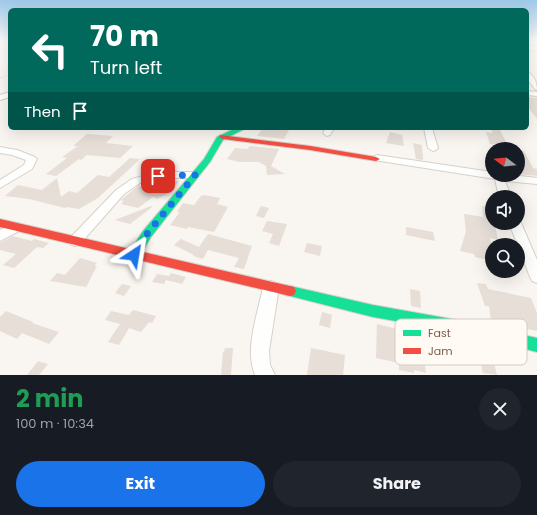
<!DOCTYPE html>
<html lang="en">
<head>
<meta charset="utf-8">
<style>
	:root { --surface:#171b24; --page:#20242c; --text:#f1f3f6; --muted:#9ea1a6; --accent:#1a73e8 }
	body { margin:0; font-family:Poppins,sans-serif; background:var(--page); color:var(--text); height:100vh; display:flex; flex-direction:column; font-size:15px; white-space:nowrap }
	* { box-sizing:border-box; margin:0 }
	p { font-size:13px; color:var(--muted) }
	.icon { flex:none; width:22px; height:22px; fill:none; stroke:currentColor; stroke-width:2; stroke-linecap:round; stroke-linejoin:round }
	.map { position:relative; height:375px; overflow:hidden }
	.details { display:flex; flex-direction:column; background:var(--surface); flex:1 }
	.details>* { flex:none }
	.top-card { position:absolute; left:8px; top:8px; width:521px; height:122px; border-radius:6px; box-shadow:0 4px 16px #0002; background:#00695c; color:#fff; overflow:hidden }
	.needle { width:26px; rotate:286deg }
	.fabs { position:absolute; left:485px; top:142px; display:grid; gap:8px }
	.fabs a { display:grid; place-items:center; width:40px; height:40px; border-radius:50%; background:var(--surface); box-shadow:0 4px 16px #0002; font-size:20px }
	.pin { position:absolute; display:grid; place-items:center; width:34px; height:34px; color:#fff; margin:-17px; border-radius:8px; box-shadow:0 2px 6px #0006 }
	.me { position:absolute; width:44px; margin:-22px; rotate:33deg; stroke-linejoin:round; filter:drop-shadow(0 0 3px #0008) }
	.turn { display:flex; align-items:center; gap:14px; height:84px; padding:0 16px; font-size:18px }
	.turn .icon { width:52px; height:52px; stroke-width:2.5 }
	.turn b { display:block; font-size:28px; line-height:34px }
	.then { display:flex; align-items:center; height:38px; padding:0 16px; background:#0003; gap:8px; font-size:15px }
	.round { display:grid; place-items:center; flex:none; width:42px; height:42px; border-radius:21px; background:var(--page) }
	.summary { display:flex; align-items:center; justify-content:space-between; height:68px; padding:0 16px }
	h1 { font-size:24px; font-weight:700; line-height:30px; color:#1e9e55 }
	.action { display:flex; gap:8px; margin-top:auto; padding:8px 16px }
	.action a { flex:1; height:46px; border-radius:24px; background:var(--accent); color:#fff; font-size:16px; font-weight:700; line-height:46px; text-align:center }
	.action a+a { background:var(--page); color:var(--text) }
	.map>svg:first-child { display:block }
</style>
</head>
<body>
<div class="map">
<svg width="537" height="375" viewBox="0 0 537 375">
	<rect width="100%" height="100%" fill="#f9f5f0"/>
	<!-- building -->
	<g fill="#e6ded7">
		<path d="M527,97L537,98V119L527,106Z"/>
		<path d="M263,128H290L284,139L257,136Z"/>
		<path d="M490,128H499L508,146L490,144L486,132L493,133Z"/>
		<path d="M390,132L402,135L404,146L386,143Z"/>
		<path d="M87,134L113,136L106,143L133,146L120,158L87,155L81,160L79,159L56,176L46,174L67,158L62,157L78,146H73Z"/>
		<path d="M413,143L422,145L423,160L416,159Z"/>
		<path d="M250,146L279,149L271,166L285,174L267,175L266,166L259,162H239L227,159L235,148L247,149Z"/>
		<path d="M518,150L524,151L533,168L537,169V176L518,174Z"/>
		<path d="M130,158L140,159L98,198L79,209L66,207L65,208L29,199L5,196L18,185L42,190L57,178L61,197L69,191L77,193L98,175L109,177Z"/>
		<path d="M160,180L179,181L170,192L157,199L153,197L138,208L121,204L124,201L121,200L138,186L151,189Z"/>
		<path d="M204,195L220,198L217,204L228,207L214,232L188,227L187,229L170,225L180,212H177L183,203L194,205L201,196Z"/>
		<path d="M151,206L152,207L130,224L115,220Z"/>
		<path d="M261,206L269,208L264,218L256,216Z"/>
		<path d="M482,206L491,208L492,226H495L498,240L490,238L492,248V261L475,257L474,254L460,251L466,231L464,214L483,217Z"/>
		<path d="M267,221L287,224L279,246L269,243L273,234L262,231Z"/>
		<path d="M406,227L433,232L435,241L406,235Z"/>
		<path d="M208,234L252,246L244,269L234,267L239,258L208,250L203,259L193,256L194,255L174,245L181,239L199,247Z"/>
		<path d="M13,236L32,241L34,239L49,243L43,248L37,247L14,268L3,265L16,254L0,250V243Z"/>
		<path d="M307,243L322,246L320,256L304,252Z"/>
		<path d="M80,258L97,263L94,266H97L86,287L50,281L57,273L65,275Z"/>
		<path d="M171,273L186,277L182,284L166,280L164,284L152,282L157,274L169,276Z"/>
		<path d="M477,283L486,284L488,289L531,298L537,313V331L491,321L489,306H485Z"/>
		<path d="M122,284L131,286L124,296L115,293Z"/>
		<path d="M410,289L420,291L421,308L411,306Z"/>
		<path d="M133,310L156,316L152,323L149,322L141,332L129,328L119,345L108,342L120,324L105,320L111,311L129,315Z"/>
		<path d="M6,311L33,322L32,323L59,332L49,344L22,333L17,339L0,331V317Z"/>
		<path d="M322,312L332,315L330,328L319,325Z"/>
		<path d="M377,324L401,330V328L411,330L412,336L431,341V344L449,348L451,357L432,352V355L423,352L426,373L414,370V373L399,370V363L376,358Z"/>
		<path d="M225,348H233L231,375H221L223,352H224Z"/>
		<path d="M311,348L345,355L343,375H307Z"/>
		<path d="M480,360L494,363L497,375L483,373Z"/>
		<path d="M38,361L48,364L39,375H27Z"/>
	</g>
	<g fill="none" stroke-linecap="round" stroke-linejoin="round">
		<!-- street casing -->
		<g stroke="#d7d1cb" stroke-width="2">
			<g id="street">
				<path d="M527,46L537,47V51L527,50Z"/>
				<path d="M527,72C534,75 537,83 537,90L535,89L527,79Z"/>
				<path d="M527,91L537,92V96L527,95Z"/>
				<path d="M10,92V97L0,100V95Z"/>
				<path d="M326,128H334L330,135L327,136L323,133Z"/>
				<path d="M424,128H432L438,148L436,150L433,151L428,148Z"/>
				<path d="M0,147L17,150L35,157L37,159L32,169L0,188V180L24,165L26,160L12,155L0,153Z"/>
				<path d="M377,155L492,172V175H512L537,178V184L505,181L511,197H499L495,179L374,160L372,158Z"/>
				<path d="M158,172H195L200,175L195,178H158L140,183L124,194L80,244L75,246L70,244L68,241L70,238L116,190L132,179Z"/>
				<path d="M518,220L521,223L537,260V283L532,281L530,277L509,223H518Z"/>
				<path d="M17,223L21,224L23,227L21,230L0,241V230Z"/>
				<path d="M271,281L276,283L279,287L269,351L270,365L275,375H255C244,348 258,314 263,287L266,283Z"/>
			</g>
		</g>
		<!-- fast casing -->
		<g stroke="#d9d2cb" stroke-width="2">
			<g id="fast">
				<path d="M236,128H246L223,140L210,162L151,237L138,258L134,259L130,258L128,255L143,231L204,159L217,137Z"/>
				<path d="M290,286L373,305L457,320L537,338V352L457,332L373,317L290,296L286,295L284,291L286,287Z"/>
			</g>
		</g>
		<!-- jam casing -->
		<g stroke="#d9d2cb" stroke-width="2">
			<g id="jam">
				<path d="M220,135L310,146L376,157L380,159L376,161L310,150L223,139L219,137Z"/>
				<path d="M0,219L290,286L294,287L296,291L294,295L290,296L0,227Z"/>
			</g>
		</g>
		<!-- path-far1 -->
		<g stroke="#dcd5d0" stroke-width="1" stroke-dasharray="0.5 1.5" stroke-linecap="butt">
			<path d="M5,77L10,61"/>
			<path d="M0,78L10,76"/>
		</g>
		<!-- path -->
		<path stroke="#dcd5d0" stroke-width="1.5" stroke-dasharray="0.5 2" stroke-linecap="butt" d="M0,78L3,77"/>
		<!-- street -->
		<use href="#street" fill="#fefefd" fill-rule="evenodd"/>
		<!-- fast -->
		<use href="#fast" fill="#16e098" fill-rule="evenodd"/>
		<!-- jam -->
		<use href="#jam" fill="#f24e42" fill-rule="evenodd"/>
	</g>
	<!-- sky -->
	<linearGradient id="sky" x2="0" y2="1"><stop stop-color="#9ec9e9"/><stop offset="0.44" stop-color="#fcfaf8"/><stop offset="1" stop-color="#fcfaf8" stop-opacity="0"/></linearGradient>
	<rect width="537" height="93" fill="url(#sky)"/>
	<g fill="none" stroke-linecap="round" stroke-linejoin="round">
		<!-- route -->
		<path stroke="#1a73e8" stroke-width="7" stroke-dasharray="0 12.6" d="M134,255L147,234L195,175L158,176"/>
	</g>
	<!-- legend -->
	<rect x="395" y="319" width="132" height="46" rx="6" fill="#fffaf3" stroke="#d7cbc1" stroke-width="1"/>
	<rect x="403" y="330" width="18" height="6" fill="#16e098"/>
	<rect x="403" y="348" width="18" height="6" fill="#f24e42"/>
	<g font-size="11" fill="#7a5c4d">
		<text x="428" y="337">Fast</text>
		<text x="428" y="355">Jam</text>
	</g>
</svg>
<div class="fabs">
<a><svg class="needle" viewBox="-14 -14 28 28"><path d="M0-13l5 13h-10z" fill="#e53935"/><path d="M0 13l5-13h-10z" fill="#9ea1a6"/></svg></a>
<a><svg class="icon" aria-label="sound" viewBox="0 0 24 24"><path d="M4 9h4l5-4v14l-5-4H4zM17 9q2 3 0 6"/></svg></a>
<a><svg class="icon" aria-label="search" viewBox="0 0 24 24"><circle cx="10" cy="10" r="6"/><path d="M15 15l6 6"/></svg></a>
</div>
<div class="pin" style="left:158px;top:176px;background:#d93025"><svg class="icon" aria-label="arrive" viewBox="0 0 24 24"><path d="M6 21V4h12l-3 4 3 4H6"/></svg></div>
<svg class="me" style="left:134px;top:255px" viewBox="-20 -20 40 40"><path d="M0-17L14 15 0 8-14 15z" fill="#1a73e8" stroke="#fff" stroke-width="4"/></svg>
<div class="top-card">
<div class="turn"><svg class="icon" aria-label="left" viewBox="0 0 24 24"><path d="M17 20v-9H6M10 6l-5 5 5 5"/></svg><div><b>70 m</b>Turn left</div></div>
<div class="then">Then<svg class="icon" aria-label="arrive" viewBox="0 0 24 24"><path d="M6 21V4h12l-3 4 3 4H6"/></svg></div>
</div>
</div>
<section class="details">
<div class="summary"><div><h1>2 min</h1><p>100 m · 10:34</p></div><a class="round"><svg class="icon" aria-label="close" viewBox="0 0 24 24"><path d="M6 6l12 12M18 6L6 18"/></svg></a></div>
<div class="action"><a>Exit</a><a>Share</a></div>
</section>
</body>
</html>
